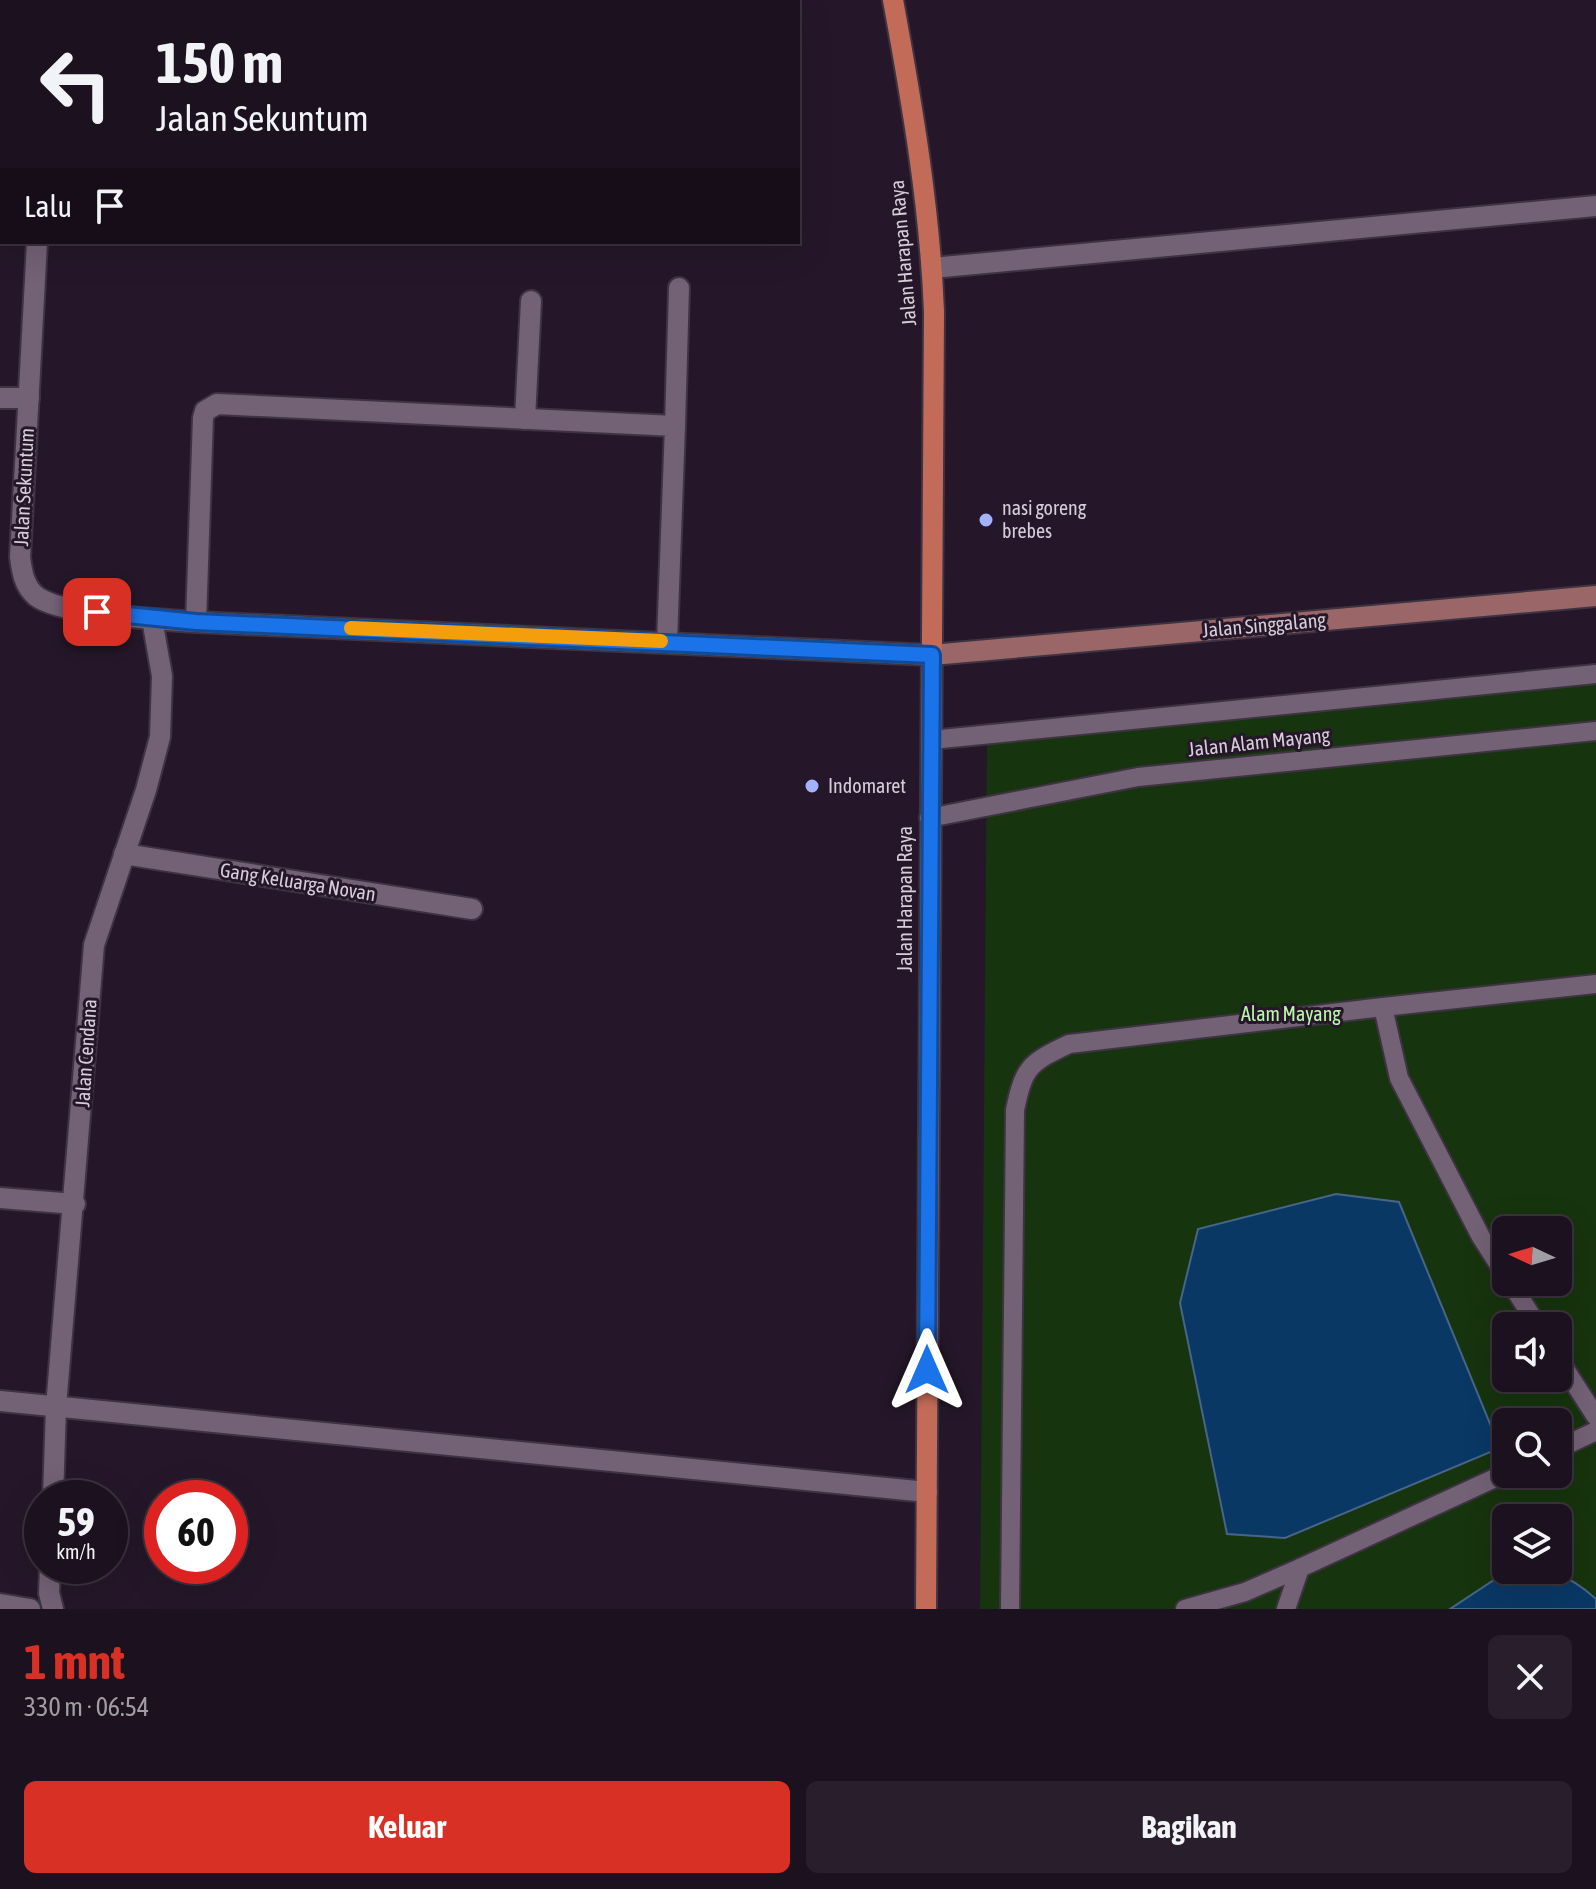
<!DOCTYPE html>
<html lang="id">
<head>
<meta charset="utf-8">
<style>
	:root { --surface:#1c111f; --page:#291f2c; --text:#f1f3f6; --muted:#a09da4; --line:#3a313d; --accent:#d93025 }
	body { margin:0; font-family:"Asap Condensed",sans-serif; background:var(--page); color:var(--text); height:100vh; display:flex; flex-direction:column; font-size:30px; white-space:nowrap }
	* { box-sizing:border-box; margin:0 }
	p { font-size:26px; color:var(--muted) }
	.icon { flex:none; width:44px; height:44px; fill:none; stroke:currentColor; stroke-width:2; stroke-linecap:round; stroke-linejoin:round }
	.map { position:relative; height:1609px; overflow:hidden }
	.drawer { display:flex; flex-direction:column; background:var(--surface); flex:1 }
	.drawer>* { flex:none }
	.hud { position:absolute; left:0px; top:0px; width:800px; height:244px; box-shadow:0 8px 32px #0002,0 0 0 2px var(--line); background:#1c111f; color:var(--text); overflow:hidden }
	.needle { width:52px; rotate:274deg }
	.buttons { position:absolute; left:1492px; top:1216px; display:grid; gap:16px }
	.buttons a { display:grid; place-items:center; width:80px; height:80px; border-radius:12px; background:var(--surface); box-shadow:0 8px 32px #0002,0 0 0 2px var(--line); font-size:40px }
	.speed { position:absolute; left:24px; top:1480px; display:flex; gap:16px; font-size:40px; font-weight:700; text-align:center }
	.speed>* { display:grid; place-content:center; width:104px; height:104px; border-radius:50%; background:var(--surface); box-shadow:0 8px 32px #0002,0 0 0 2px var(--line); line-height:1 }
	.speed small { font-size:20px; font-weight:400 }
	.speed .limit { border:12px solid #d22; background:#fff; color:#111 }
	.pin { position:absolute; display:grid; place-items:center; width:68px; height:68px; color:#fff; margin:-34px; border-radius:16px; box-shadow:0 4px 12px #0006 }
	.me { position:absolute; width:88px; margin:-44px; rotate:0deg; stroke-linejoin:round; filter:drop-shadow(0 0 6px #0008) }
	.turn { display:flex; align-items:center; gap:28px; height:168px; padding:0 24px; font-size:36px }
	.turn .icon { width:104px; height:104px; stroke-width:2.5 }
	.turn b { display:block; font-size:56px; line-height:68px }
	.then { display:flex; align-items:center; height:76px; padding:0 24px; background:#0003; gap:16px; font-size:30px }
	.round { display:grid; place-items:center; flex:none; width:84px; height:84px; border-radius:12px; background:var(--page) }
	.summary { display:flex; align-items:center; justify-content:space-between; height:136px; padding:0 24px }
	h1 { font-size:48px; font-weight:700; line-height:60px; color:var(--accent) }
	.cta { display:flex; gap:16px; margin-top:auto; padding:16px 24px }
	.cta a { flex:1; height:92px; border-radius:12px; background:var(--accent); color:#fff; font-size:32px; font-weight:700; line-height:92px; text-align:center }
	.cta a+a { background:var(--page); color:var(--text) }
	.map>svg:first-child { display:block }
</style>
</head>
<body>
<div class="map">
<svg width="1596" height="1609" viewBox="0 0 1596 1609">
	<rect width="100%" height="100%" fill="#251729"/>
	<!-- green -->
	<path fill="#16340e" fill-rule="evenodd" d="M1596,667V1609H980L987,738ZM1506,1230H1558V1282H1506ZM1506,1326H1558V1378H1506ZM1506,1422H1558V1474H1506ZM1506,1518H1558V1570H1506Z"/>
	<!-- water -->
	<g fill="#093865" stroke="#476588" stroke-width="2">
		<path d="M1336,1194L1399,1202L1500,1448L1285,1538L1227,1534L1180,1303L1198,1229Z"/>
		<path d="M1509,1570C1549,1570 1565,1571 1596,1599V1609H1450Z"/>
	</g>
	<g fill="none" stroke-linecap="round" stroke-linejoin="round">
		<!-- service casing -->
		<g stroke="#3e3341" stroke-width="22">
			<g id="service">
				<path d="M931,740L1596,674"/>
				<path d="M929,818L1138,777L1596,731"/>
				<path d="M1506,1276L1481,1237L1399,1078L1383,1007L1596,984"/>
				<path d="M1510,1282L1538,1326"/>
				<path d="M1558,1358L1596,1417"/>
				<path d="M1558,1449L1596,1431"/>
				<path d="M1010,1609L1015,1110C1024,1067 1029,1063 1069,1044L1383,1007"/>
				<path d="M1185,1609L1245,1592L1300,1568"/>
				<path d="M1286,1609L1300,1568L1506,1473"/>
			</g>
		</g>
		<!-- minor casing -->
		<g stroke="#3e3341" stroke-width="24">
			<g id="minor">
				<path d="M526,0V2"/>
				<path d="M135,2L136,0"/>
				<path d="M932,268L1596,206"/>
				<path d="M0,398H29"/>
				<path d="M525,419L531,301"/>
				<path d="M675,426L679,288"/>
				<path d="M196,622L203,418L205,411L217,404L675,426L667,642"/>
				<path d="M124,854L472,909"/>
				<path d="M0,1198L75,1204"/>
				<path d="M0,1401L927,1492"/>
				<path d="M53,1498L56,1407L94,945L146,790L160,737L162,676L152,619"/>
				<path d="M50,1566L49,1593L53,1609"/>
				<path d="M0,1604L30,1609"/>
			</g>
		</g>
		<!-- tertiary casing -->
		<g stroke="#3e3341" stroke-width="24">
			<g id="tertiary">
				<path d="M0,141L2,142"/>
				<path d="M37,242L20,557C22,572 24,586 36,596C62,616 161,619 196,622L932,655"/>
			</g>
		</g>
		<!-- secondary casing -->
		<g stroke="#3e3341" stroke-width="24">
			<path id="secondary" d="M932,655L1596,596"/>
		</g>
		<!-- primary casing -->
		<g stroke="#3e3341" stroke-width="24">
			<path id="primary" d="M893,0C912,103 930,208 934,312L926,1609"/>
		</g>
		<!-- service -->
		<use href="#service" stroke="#736176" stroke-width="18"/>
		<!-- minor -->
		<use href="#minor" stroke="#736176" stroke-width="20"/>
		<!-- tertiary -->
		<use href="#tertiary" stroke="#736176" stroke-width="20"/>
		<!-- secondary -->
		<use href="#secondary" stroke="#9b6667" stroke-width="20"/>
		<!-- primary -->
		<use href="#primary" stroke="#c26b58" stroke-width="20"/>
	</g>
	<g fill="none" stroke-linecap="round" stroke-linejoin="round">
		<!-- route casing -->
		<g stroke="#114b97" stroke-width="20">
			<path id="route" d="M97,612L196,622L932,655L927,1370"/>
		</g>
		<!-- route -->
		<use href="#route" stroke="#1a73e8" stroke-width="14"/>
		<!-- slow -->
		<path stroke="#f59e0b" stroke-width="14" d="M351,628L661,641"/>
	</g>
	<!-- markers -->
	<g fill="#a3b2fd" stroke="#251729" stroke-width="3">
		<circle cx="986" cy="520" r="8"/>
		<circle cx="812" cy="786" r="8"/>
	</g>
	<g text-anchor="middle" stroke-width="6" stroke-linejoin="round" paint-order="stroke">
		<!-- street labels -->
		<g font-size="20" fill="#d7cdd9" stroke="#251729">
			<text transform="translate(903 253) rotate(-95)" y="7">Jalan Harapan Raya</text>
			<text transform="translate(24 487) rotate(-87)" y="7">Jalan Sekuntum</text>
			<text transform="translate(1264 625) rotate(-5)" y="7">Jalan Singgalang</text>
			<text transform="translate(1259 742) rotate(-6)" y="7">Jalan Alam Mayang</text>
			<text transform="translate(298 882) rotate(9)" y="7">Gang Keluarga Novan</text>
			<text transform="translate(905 899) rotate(-90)" y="7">Jalan Harapan Raya</text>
			<text transform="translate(86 1053) rotate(-86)" y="7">Jalan Cendana</text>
		</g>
		<!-- poi labels -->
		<g font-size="20" fill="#d7cdd9" stroke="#251729" text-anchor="start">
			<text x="1002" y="515">nasi goreng<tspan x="1002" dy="23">brebes</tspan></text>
			<text x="828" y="793">Indomaret</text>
		</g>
		<!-- park labels -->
		<g font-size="20" fill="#b9f7a9" stroke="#251729">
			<text x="1291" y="1021">Alam Mayang</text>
		</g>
	</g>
</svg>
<div class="buttons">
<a><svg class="needle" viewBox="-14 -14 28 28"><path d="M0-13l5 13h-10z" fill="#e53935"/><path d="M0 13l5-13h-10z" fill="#a09da4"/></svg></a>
<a><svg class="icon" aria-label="sound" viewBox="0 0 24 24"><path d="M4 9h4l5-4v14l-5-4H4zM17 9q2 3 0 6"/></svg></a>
<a><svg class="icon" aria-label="search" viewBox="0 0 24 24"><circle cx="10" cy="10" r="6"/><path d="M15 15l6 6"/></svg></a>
<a><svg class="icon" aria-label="layers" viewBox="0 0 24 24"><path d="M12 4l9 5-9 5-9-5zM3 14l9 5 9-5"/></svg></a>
</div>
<div class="speed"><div>59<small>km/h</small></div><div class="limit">60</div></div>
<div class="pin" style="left:97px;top:612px;background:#d93025"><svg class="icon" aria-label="arrive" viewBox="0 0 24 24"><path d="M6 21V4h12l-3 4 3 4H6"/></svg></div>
<svg class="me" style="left:927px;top:1370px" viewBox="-20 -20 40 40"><path d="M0-17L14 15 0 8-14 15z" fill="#1a73e8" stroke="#fff" stroke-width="4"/></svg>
<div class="hud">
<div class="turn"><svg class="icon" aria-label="left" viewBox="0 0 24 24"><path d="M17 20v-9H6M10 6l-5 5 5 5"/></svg><div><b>150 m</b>Jalan Sekuntum</div></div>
<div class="then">Lalu<svg class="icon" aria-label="arrive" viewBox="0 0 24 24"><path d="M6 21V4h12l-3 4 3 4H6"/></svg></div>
</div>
</div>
<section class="drawer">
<div class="summary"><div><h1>1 mnt</h1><p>330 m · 06:54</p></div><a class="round"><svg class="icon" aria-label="close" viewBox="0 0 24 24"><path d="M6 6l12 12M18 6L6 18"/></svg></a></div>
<div class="cta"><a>Keluar</a><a>Bagikan</a></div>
</section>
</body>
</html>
